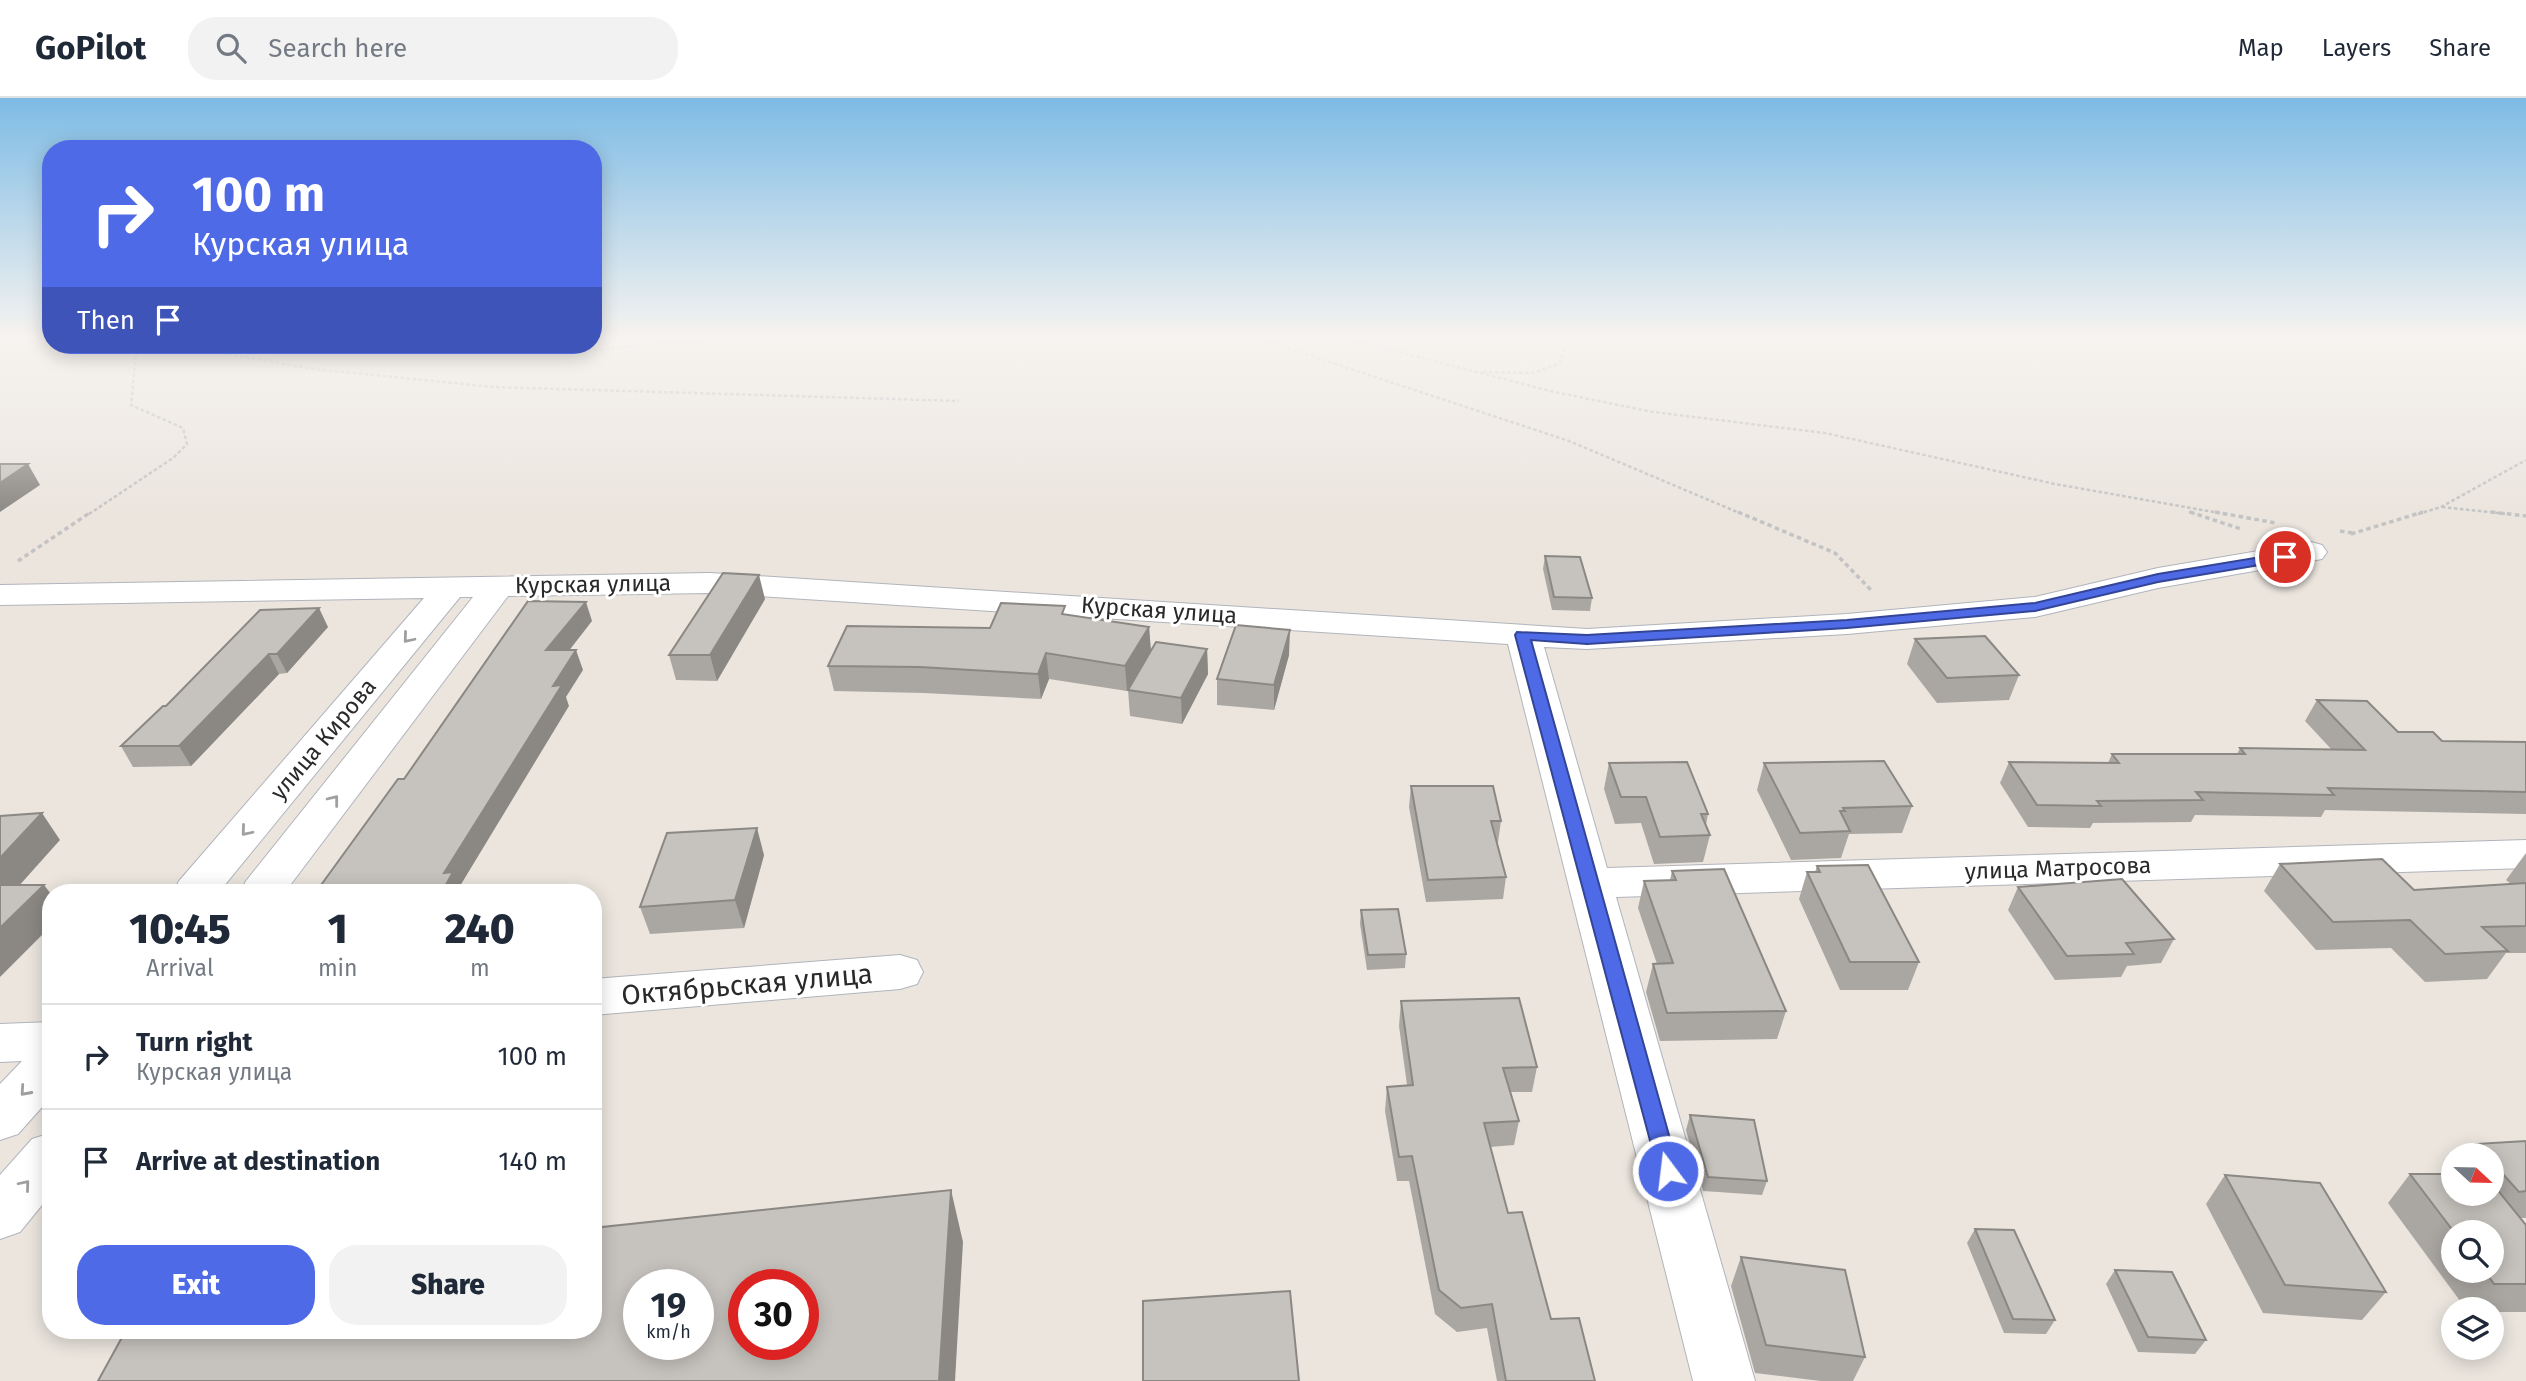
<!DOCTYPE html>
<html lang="en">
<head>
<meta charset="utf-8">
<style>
	:root { --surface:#fff; --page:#f2f2f3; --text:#1f2937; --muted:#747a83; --line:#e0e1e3; --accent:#4f6ae6 }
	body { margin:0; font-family:"Fira Sans",sans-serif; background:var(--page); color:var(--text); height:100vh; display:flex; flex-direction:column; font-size:26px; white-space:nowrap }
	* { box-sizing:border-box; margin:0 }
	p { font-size:23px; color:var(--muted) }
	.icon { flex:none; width:38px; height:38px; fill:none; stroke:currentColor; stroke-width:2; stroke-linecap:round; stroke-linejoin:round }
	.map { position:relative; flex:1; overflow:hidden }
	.side { position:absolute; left:42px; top:786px; width:560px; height:455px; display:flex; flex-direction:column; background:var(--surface); border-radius:28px; box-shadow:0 4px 18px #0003 }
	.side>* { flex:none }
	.hud { position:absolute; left:42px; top:42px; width:560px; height:214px; border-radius:28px; box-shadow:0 4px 18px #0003; background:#4f6ae6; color:#fff; overflow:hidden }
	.needle { width:46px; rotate:112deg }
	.buttons { position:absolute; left:2441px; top:1045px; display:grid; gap:14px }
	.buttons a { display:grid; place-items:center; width:63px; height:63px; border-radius:50%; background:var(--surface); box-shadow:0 4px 18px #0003; font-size:35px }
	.speed { position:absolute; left:623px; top:1171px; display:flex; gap:14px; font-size:35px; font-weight:700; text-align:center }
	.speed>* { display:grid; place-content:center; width:91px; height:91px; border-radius:50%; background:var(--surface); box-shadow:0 4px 18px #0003; line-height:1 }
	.speed small { font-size:18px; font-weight:400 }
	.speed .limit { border:10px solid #d22; background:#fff; color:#111 }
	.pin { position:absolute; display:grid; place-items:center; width:60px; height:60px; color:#fff; margin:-30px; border:4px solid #fff; border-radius:50%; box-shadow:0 2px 7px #0007 }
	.me { position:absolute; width:77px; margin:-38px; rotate:345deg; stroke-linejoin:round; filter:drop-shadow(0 0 5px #0008) }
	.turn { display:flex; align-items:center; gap:24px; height:147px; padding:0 35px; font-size:32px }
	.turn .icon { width:91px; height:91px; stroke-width:2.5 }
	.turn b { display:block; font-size:49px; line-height:60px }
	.then { display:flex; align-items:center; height:66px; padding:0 35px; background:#0003; gap:14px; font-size:26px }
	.eta { display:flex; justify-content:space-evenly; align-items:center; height:119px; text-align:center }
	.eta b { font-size:42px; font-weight:800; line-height:49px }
	.button { display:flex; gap:14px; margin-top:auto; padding:14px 35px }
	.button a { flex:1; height:80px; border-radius:28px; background:var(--accent); color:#fff; font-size:28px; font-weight:800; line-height:80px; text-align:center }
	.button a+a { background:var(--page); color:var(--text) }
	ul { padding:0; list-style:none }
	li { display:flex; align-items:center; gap:21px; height:105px; padding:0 35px; border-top:2px solid var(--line) }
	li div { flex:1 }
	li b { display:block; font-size:26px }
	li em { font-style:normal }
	header { display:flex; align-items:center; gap:42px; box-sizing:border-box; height:98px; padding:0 35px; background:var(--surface); border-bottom:2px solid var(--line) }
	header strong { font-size:33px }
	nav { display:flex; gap:38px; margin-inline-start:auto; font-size:24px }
	.search { width:490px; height:63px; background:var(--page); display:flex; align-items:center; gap:18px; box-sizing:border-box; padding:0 24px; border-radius:28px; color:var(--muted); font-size:26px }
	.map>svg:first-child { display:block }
</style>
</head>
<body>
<header>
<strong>GoPilot</strong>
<div class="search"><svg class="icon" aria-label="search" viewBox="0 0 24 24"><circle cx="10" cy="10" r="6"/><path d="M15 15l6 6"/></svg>Search here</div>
<nav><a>Map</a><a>Layers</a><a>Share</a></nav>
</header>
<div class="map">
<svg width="2526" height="1283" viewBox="0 0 2526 1283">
	<rect width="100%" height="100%" fill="#ebe5de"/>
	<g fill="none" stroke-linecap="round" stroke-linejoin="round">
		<!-- minor casing -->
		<g stroke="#b1b4bc" stroke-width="2">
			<g id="minor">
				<path d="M2311,444L2322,447L2327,454L2322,461L2158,490L2035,519L1847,536L1587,551L1544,549L1607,770L2526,742V770L1616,799L1755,1283H1693L1508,546L710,495L508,498L285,794H240L246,783L473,499H460L219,794H173L179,783L424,500L0,507V487L710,475L1587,531L1847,516L2035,499L2158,470Z"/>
				<path d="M900,857L917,862L923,874L917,886L900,891L593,917V881Z"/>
				<path d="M51,924V999L18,1036L0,1042V986L22,963L0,964V926Z"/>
				<path d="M51,1035V1096L20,1134L0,1141V1077L32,1041Z"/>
			</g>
		</g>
		<!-- path-far1 -->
		<g stroke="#c3c3c3" stroke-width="2.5" stroke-dasharray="3.5 2.5" stroke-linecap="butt">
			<path d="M1254,239L1569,343L1742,416"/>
			<path d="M1341,239L1550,293L1653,314L1825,335L2055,386L2225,416"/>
			<path d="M175,247L314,271L493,289L959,303"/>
			<path d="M318,247L333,250L562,255L740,239"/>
			<path d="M1483,274L1534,275L1560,265L1567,243L1563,239"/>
			<path d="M2442,409L2508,416"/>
			<path d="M2189,414L2195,416"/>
			<path d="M89,416L173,360L187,346L183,330L131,307L136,256L133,247"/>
			<path d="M2418,416L2441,409L2526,362"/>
		</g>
		<!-- path -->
		<g stroke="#c3c3c3" stroke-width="3.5" stroke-dasharray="4.5 3.5" stroke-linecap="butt">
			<path d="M1738,414L1835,455L1871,492"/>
			<path d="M2190,414L2241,431"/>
			<path d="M2215,414L2276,425"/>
			<path d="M2491,414L2526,418"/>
			<path d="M2340,433L2353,435"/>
			<path d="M2351,436L2423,414"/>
			<path d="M18,463L91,414"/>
		</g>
		<!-- minor -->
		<use href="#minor" fill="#fff" fill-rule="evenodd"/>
	</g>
	<!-- wall -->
	<g fill="#aaa7a3" fill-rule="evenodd">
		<path d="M1545,458L1592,500L1590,513L1552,512L1543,471Z"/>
		<path d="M765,501L717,583L676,582L669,557Z"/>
		<path d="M260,512L328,529L287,575L279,576L191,668L133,669L121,648L166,608Z"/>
		<path d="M1066,517L1149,529L1151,553L1207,551L1208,576L1182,626L1130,618L1128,592L1138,575L1127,593L1049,581L1041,601L924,595L834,593L828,568L990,530Z"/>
		<path d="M1915,541L2019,577L2009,602L1937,605L1907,566Z"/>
		<path d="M1289,557L1274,612L1217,607V581Z"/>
		<path d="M2317,602L2398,634L2442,643L2526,644V716L2325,712L2321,719L2195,717L2191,724L2093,725L2090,730L2028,729L2000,685L2009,664L2108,665L2112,656H2237L2240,650L2332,652L2305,623Z"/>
		<path d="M1609,665L1708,716L1706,727L1710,737L1703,764L1654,766L1641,725L1615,726L1604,691Z"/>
		<path d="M1764,665L1912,708L1902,735L1849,736L1841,760L1791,762L1757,692Z"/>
		<path d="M1411,688L1501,723L1498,744H1497L1506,779L1503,801L1426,804L1409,709Z"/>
		<path d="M2526,755V855H2506L2487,881L2425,884L2391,850L2316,852L2264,793L2280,766L2414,792L2511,786L2506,782Z"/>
		<path d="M764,757L744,830L650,836L640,809Z"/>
		<path d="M1817,768L1919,864L1908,892H1840L1799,801L1807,774H1815Z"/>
		<path d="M1672,773L1786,913L1777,941L1660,943L1646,894L1653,866H1657L1638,810L1644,783L1670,782Z"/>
		<path d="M2018,789L2174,841L2161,865L2127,868L2121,879L2055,882L2008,812Z"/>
		<path d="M1361,812L1406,856L1405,870L1367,872L1360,826Z"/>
		<path d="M1401,903L1537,969L1532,994H1510L1519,1023L1514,1047L1490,1049L1508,1115L1551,1221L1595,1283H1497L1487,1230L1457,1234L1435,1216L1409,1083H1397L1385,1013L1387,989L1407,987L1399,928Z"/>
		<path d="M1690,1017L1767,1083L1762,1097L1703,1093L1686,1032Z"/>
		<path d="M2526,1043V1120H2520L2526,1127V1214H2492V1211H2466L2388,1105L2410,1076L2492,1096V1057H2466L2475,1046ZM2454,1134H2492V1172H2454Z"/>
		<path d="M2225,1077L2386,1194L2362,1222L2263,1215L2206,1106Z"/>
		<path d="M1975,1131L2055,1222L2046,1236L2004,1235L1967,1145Z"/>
		<path d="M1741,1159L1865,1259L1853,1283H1821L1755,1275L1731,1188Z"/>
		<path d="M2115,1172L2206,1242L2195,1256L2138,1254L2106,1186Z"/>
	</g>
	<!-- shaded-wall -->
	<g fill="#8b8884">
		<path d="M28,366L40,387L0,414V385Z"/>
		<path d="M759,477L765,501L717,583L710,557Z"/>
		<path d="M586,504L592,523L554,572L546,552Z"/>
		<path d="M319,510L328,529L287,575L277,556Z"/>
		<path d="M1149,529L1151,554L1127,593L1125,568Z"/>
		<path d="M1290,532L1289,557L1274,612V587Z"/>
		<path d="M1207,551L1208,576L1182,626L1181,600Z"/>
		<path d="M576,552L583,572L566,599L569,608L460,788L463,794H442L444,775L553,588Z"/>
		<path d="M1046,555L1049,581L1041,601L1038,576Z"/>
		<path d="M269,556L279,576L191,668L179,648Z"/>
		<path d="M42,715L60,742L0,809V760Z"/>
		<path d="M757,730L764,757L744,830L735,802Z"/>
		<path d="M44,787L51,796V828L0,879V830Z"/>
		<path d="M951,1092L963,1144L955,1283H939Z"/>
	</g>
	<!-- building -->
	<g fill="#c6c2bd" stroke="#8b8884" stroke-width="2" fill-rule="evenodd">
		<path d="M0,366H28L0,385Z"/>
		<path d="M1545,458L1580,459L1592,500L1554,499Z"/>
		<path d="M723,475L759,477L710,557H669Z"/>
		<path d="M528,503L586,504L546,552H576L553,588L562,587L444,775L453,774L442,794H316L398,681H404Z"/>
		<path d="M1001,505L1065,508L1062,516L1149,529L1125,568L1046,555L1038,576L920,569L828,568L847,528L990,530Z"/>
		<path d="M319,510L277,556H269L179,648H121L163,608H166L260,512Z"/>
		<path d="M1236,527L1290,532L1274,587L1217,581Z"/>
		<path d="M1985,538L2019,577L1947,580L1915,541Z"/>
		<path d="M1156,544L1207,551L1181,600L1128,592Z"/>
		<path d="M2317,602L2367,603L2398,634H2433L2442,643L2526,644V694L2328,690L2334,697L2196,694L2203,702L2097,703L2101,708L2037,707L2009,664L2119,665L2112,656H2245L2240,650L2365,652Z"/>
		<path d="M1884,663L1912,708L1843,710L1845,713H1840L1850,733L1800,735L1764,665Z"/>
		<path d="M1687,664L1708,716H1701L1710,737L1660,739L1646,699H1621L1609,665Z"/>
		<path d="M1411,688H1493L1501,723H1491L1506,779L1428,782Z"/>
		<path d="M42,715L0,760V718Z"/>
		<path d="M757,730L735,802L640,809L667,735Z"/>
		<path d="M2382,761L2414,792L2526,785V828L2482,829L2508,853L2445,856L2410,822L2333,824L2280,766Z"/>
		<path d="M1868,767L1919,864H1850L1807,774H1820L1817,768Z"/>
		<path d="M1724,771L1786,913L1667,915L1653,866L1673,865L1644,783L1676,782L1672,773Z"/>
		<path d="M2122,781L2174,841L2126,845L2134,856L2067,858L2018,789Z"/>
		<path d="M0,787H44L0,830Z"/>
		<path d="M1398,811L1406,856L1368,857L1361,812Z"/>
		<path d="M1519,900L1537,969L1503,970L1519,1023L1484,1025L1508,1115L1522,1114L1551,1221L1579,1220L1595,1283H1506L1492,1206L1461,1210L1439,1192L1412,1058L1399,1059L1387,989L1413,987L1401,903Z"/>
		<path d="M1690,1017L1754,1022L1767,1083L1708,1079Z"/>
		<path d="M2526,1043V1093L2519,1094L2492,1064V1057H2486L2475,1046Z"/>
		<path d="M2410,1076H2454V1096H2492V1085L2526,1127V1186H2494L2484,1172H2492V1134H2454Z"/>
		<path d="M2225,1077L2320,1085L2386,1194L2285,1187Z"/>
		<path d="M951,1092L939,1283H98L126,1232H593V1130ZM639,1186H698V1246H639ZM744,1186H803V1246H744Z"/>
		<path d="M1975,1131L2014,1132L2055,1222L2013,1221Z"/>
		<path d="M1741,1159L1845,1172L1865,1259L1766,1247Z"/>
		<path d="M2115,1172L2172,1174L2206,1242L2148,1239Z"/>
		<path d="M1290,1193L1299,1283H1143V1203Z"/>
	</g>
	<!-- one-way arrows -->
	<defs><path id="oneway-chevron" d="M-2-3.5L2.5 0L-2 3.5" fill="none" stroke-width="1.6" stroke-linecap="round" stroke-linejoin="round" transform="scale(1.75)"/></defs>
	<g stroke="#9f9f9f">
		<use href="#oneway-chevron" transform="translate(408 540) rotate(130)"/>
		<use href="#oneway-chevron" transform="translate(334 702) rotate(-52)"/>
		<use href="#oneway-chevron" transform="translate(246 733) rotate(130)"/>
		<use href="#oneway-chevron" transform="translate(25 993) rotate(132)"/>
		<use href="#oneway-chevron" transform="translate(25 1087) rotate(-50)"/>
	</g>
	<!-- sky -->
	<linearGradient id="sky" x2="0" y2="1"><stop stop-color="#7dbbe5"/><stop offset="0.57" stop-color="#f6f3f0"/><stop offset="1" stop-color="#f6f3f0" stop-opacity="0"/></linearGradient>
	<rect width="2526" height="418" fill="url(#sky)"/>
	<!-- route -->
	<path fill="#4f6ae6" stroke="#334596" stroke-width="2" d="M2285,455L2290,456V462L2158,484L2035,513L1847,530L1587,546L1531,542L1679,1073L1675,1080L1668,1083L1660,1080L1515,537L1517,534L1587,537L1847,522L2035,505L2158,476Z"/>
	<g text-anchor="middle" stroke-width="6" stroke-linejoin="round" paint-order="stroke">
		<!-- street labels -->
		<g font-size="23" fill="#2a2a2a" stroke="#fff">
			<text transform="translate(593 486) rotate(-1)" y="8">Курская улица</text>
			<text transform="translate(1159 512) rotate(4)" y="8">Курская улица</text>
			<text transform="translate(323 641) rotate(-50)" y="8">улица Кирова</text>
			<text transform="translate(2058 770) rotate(-2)" y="8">улица Матросова</text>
		</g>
		<!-- near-street labels -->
		<g font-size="28" fill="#2a2a2a" stroke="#fff">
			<text transform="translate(747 886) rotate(-5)" y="10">Октябрьская улица</text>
		</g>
	</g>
</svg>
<div class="buttons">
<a><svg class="needle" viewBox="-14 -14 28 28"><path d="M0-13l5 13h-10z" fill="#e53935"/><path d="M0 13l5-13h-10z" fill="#747a83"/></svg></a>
<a><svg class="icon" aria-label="search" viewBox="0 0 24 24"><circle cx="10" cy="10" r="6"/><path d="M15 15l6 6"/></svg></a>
<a><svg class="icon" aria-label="layers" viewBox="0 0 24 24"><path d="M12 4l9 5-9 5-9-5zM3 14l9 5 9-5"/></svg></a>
</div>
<div class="speed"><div>19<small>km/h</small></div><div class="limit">30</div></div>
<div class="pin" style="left:2285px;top:459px;background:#d93025"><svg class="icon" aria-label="arrive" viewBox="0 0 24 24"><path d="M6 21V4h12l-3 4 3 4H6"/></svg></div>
<svg class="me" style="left:1668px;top:1073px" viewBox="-20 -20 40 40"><circle r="17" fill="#4f6ae6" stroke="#fff" stroke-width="3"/><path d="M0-11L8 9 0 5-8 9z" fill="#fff"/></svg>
<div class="hud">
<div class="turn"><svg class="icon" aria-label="right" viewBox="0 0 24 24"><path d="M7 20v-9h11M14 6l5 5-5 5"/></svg><div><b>100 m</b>Курская улица</div></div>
<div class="then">Then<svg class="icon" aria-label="arrive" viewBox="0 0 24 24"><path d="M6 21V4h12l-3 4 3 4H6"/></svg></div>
</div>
<section class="side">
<div class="eta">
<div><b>10:45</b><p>Arrival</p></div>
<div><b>1</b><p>min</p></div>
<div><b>240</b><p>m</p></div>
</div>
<ul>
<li><svg class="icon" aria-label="right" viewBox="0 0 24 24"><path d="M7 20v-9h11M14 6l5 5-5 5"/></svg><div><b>Turn right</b><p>Курская улица</p></div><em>100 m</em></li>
<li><svg class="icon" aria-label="arrive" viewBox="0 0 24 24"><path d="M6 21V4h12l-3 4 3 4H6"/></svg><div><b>Arrive at destination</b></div><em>140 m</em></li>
</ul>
<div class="button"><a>Exit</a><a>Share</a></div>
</section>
</div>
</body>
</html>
